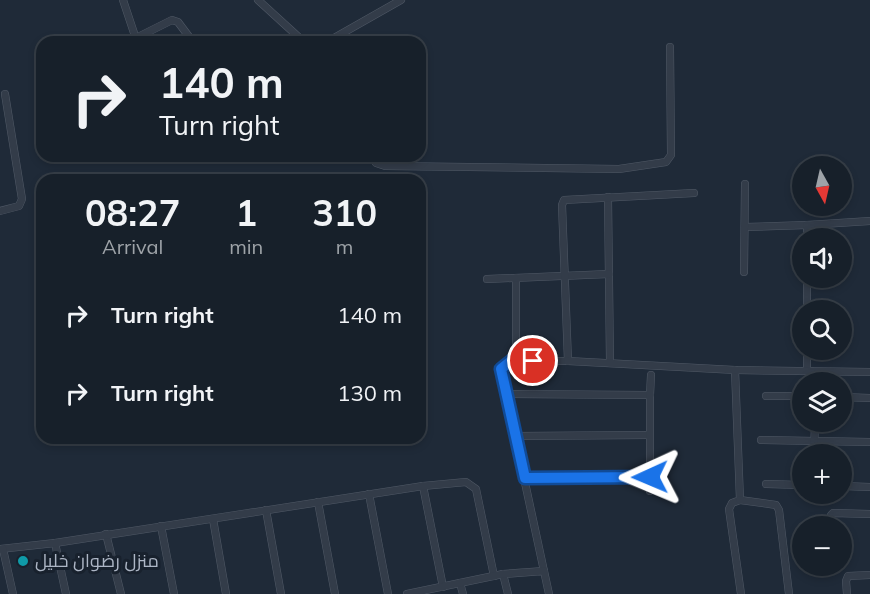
<!DOCTYPE html>
<html lang="en">
<head>
<meta charset="utf-8">
<style>
	:root { --surface:#17202a; --page:#242d36; --text:#f1f3f6; --muted:#9ea3a8; --line:#363e47 }
	body { margin:0; font-family:Mulish,Cairo,sans-serif; background:var(--page); color:var(--text); height:100vh; display:flex; flex-direction:column; font-size:22px; white-space:nowrap }
	* { box-sizing:border-box; margin:0 }
	p { font-size:20px; color:var(--muted) }
	.icon { flex:none; width:33px; height:33px; fill:none; stroke:currentColor; stroke-width:2; stroke-linecap:round; stroke-linejoin:round }
	.map { position:relative; flex:1; overflow:hidden }
	.sheet { position:absolute; left:36px; top:174px; width:390px; height:270px; display:flex; flex-direction:column; background:var(--surface); border-radius:18px; box-shadow:0 3px 9px #0003,0 0 0 2px var(--line) }
	.sheet>* { flex:none }
	.top-card { position:absolute; left:36px; top:36px; width:390px; height:126px; border-radius:18px; box-shadow:0 3px 9px #0003,0 0 0 2px var(--line); background:#17202a; color:var(--text); overflow:hidden }
	.needle { width:39px; rotate:172deg }
	.tools { position:absolute; left:792px; top:156px; display:grid; gap:12px }
	.tools a { display:grid; place-items:center; width:60px; height:60px; border-radius:50%; background:var(--surface); box-shadow:0 3px 9px #0003,0 0 0 2px var(--line); font-size:30px }
	.pin { position:absolute; display:grid; place-items:center; width:51px; height:51px; color:#fff; margin:-26px; border:3px solid #fff; border-radius:50%; box-shadow:0 2px 6px #0007 }
	.me { position:absolute; width:66px; margin:-33px; rotate:269deg; stroke-linejoin:round; filter:drop-shadow(0 0 4px #0008) }
	.turn { display:flex; align-items:center; gap:21px; height:126px; padding:0 24px; font-size:27px }
	.turn .icon { width:78px; height:78px; stroke-width:2.5 }
	.turn b { display:block; font-size:42px; line-height:51px }
	.eta { display:flex; justify-content:space-evenly; align-items:center; height:102px; text-align:center }
	.eta b { font-size:36px; font-weight:700; line-height:42px }
	ul { padding:0; list-style:none }
	li { display:flex; align-items:center; gap:18px; height:78px; padding:0 24px }
	li div { flex:1 }
	li b { display:block; font-size:22px }
	li em { font-style:normal }
	.map>svg:first-child { display:block }
</style>
</head>
<body>
<div class="map">
<svg width="870" height="594" viewBox="0 0 870 594">
	<rect width="100%" height="100%" fill="#1f2a38"/>
	<g fill="none" stroke-linecap="round" stroke-linejoin="round">
		<!-- street casing -->
		<g stroke="#505966" stroke-width="8">
			<g id="street">
				<path d="M123,0L137,42"/>
				<path d="M258,0L304,42"/>
				<path d="M136,38L172,20L178,22L193,42"/>
				<path d="M327,42L401,0"/>
				<path d="M372,156L376,163L385,166L619,169L666,162L671,155L670,47"/>
				<path d="M608,197L610,363"/>
				<path d="M0,211L19,206L22,199L5,94"/>
				<path d="M745,227L807,225"/>
				<path d="M807,238V225L870,221"/>
				<path d="M744,272L745,184"/>
				<path d="M516,278V361"/>
				<path d="M807,278V310"/>
				<path d="M487,279L609,274"/>
				<path d="M807,350V371"/>
				<path d="M568,361L562,205L564,200L694,193"/>
				<path d="M735,370L740,500L732,503L729,509L741,594"/>
				<path d="M506,394L650,395"/>
				<path d="M766,396H802"/>
				<path d="M842,397L870,398"/>
				<path d="M515,436L649,435"/>
				<path d="M761,440L870,442"/>
				<path d="M814,454L815,422"/>
				<path d="M525,478L650,477"/>
				<path d="M766,484L802,485"/>
				<path d="M423,486L443,587"/>
				<path d="M842,486L870,487"/>
				<path d="M650,491V395L651,375"/>
				<path d="M369,494L388,594"/>
				<path d="M740,500L776,505L779,510L789,594"/>
				<path d="M318,502L335,594"/>
				<path d="M266,510L281,594"/>
				<path d="M213,519L226,594"/>
				<path d="M161,526L174,594"/>
				<path d="M830,526L831,515L833,513L870,514"/>
				<path d="M106,534L121,594"/>
				<path d="M55,543L66,594"/>
				<path d="M0,549L55,543L423,486L466,482L476,489L494,576"/>
				<path d="M3,549L13,594"/>
				<path d="M544,571L501,371L503,366L511,361H568L735,370L870,372"/>
				<path d="M503,574L508,594"/>
				<path d="M460,583L463,594"/>
				<path d="M407,594L503,574L544,571L549,594"/>
				<path d="M847,594L846,581L848,576L870,575"/>
			</g>
		</g>
		<!-- street -->
		<use href="#street" stroke="#333c49" stroke-width="7"/>
	</g>
	<g fill="none" stroke-linecap="round" stroke-linejoin="round">
		<!-- route casing -->
		<g stroke="#114b97" stroke-width="15">
			<path id="route" d="M533,361H511L501,369L525,478L650,477"/>
		</g>
		<!-- route -->
		<use href="#route" stroke="#1a73e8" stroke-width="10"/>
	</g>
	<!-- markers -->
	<circle fill="#0f9aa8" stroke="#18212d" stroke-width="2" cx="23" cy="561" r="6"/>
	<g text-anchor="middle" stroke-width="6" stroke-linejoin="round" paint-order="stroke">
		<!-- poi labels -->
		<g font-size="18" fill="#adb6c5" stroke="#18212d" text-anchor="start">
			<text x="35" y="567">منزل رضوان خليل</text>
		</g>
	</g>
</svg>
<div class="tools">
<a><svg class="needle" viewBox="-14 -14 28 28"><path d="M0-13l5 13h-10z" fill="#e53935"/><path d="M0 13l5-13h-10z" fill="#9ea3a8"/></svg></a>
<a><svg class="icon" aria-label="sound" viewBox="0 0 24 24"><path d="M4 9h4l5-4v14l-5-4H4zM17 9q2 3 0 6"/></svg></a>
<a><svg class="icon" aria-label="search" viewBox="0 0 24 24"><circle cx="10" cy="10" r="6"/><path d="M15 15l6 6"/></svg></a>
<a><svg class="icon" aria-label="layers" viewBox="0 0 24 24"><path d="M12 4l9 5-9 5-9-5zM3 14l9 5 9-5"/></svg></a>
<a>+</a>
<a>−</a>
</div>
<div class="pin" style="left:533px;top:361px;background:#d93025"><svg class="icon" aria-label="arrive" viewBox="0 0 24 24"><path d="M6 21V4h12l-3 4 3 4H6"/></svg></div>
<svg class="me" style="left:650px;top:477px" viewBox="-20 -20 40 40"><path d="M0-17L14 15 0 8-14 15z" fill="#1a73e8" stroke="#fff" stroke-width="4"/></svg>
<div class="top-card">
<div class="turn"><svg class="icon" aria-label="right" viewBox="0 0 24 24"><path d="M7 20v-9h11M14 6l5 5-5 5"/></svg><div><b>140 m</b>Turn right</div></div>
</div>
<section class="sheet">
<div class="eta">
<div><b>08:27</b><p>Arrival</p></div>
<div><b>1</b><p>min</p></div>
<div><b>310</b><p>m</p></div>
</div>
<ul>
<li><svg class="icon" aria-label="right" viewBox="0 0 24 24"><path d="M7 20v-9h11M14 6l5 5-5 5"/></svg><div><b>Turn right</b></div><em>140 m</em></li>
<li><svg class="icon" aria-label="right" viewBox="0 0 24 24"><path d="M7 20v-9h11M14 6l5 5-5 5"/></svg><div><b>Turn right</b></div><em>130 m</em></li>
</ul>
</section>
</div>
</body>
</html>
